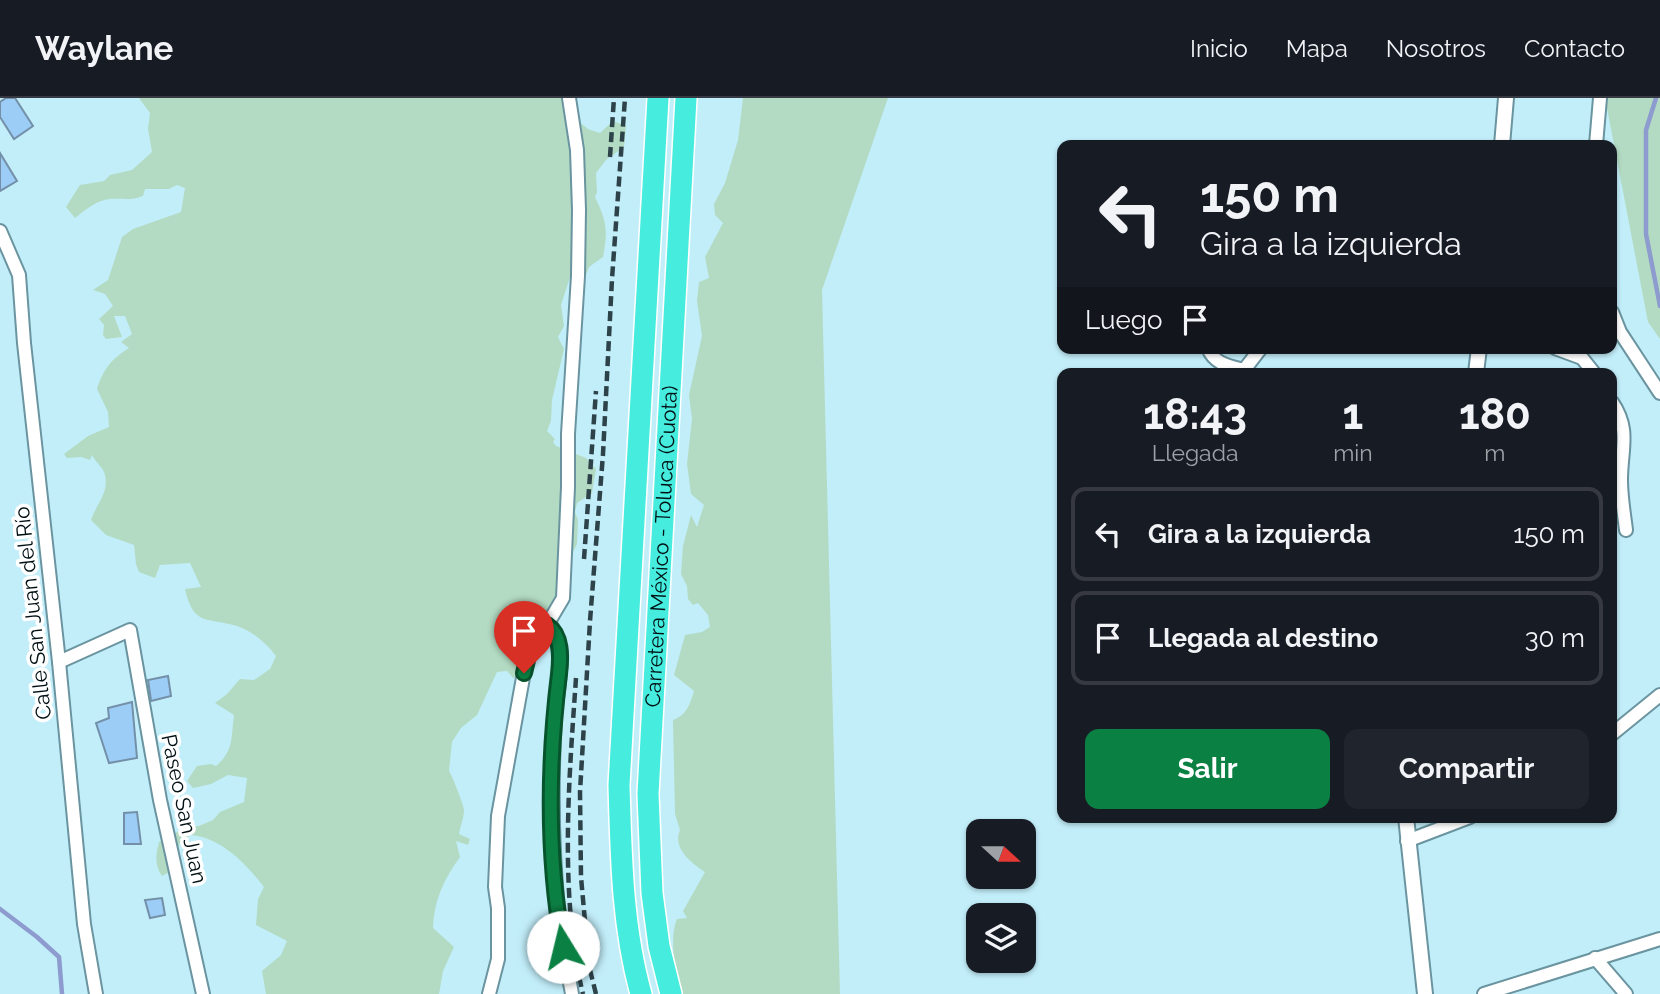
<!DOCTYPE html>
<html lang="es">
<head>
<meta charset="utf-8">
<style>
	:root { --surface:#171b24; --page:#20242c; --text:#f1f3f6; --muted:#9ea1a6; --line:#363941; --accent:#0b8043 }
	body { margin:0; font-family:Raleway,sans-serif; background:var(--page); color:var(--text); height:100vh; display:flex; flex-direction:column; font-size:26px; white-space:nowrap }
	* { box-sizing:border-box; margin:0 }
	p { font-size:23px; color:var(--muted) }
	.icon { flex:none; width:38px; height:38px; fill:none; stroke:currentColor; stroke-width:2; stroke-linecap:round; stroke-linejoin:round }
	.map { position:relative; flex:1; overflow:hidden }
	.details { position:absolute; left:1057px; top:270px; width:560px; height:455px; display:flex; flex-direction:column; background:var(--surface); border-radius:14px; box-shadow:0 2px 5px #0004 }
	.details>* { flex:none }
	.hud { position:absolute; left:1057px; top:42px; width:560px; height:214px; border-radius:14px; box-shadow:0 2px 5px #0004; background:#171b24; color:var(--text); overflow:hidden }
	.needle { width:46px; rotate:111deg }
	.controls { position:absolute; left:966px; top:721px; display:grid; gap:14px }
	.controls a { display:grid; place-items:center; width:70px; height:70px; border-radius:14px; background:var(--surface); box-shadow:0 2px 5px #0004; font-size:35px }
	.pin { position:absolute; display:grid; place-items:center; width:60px; height:60px; color:#fff; margin:-72px -30px; border-radius:50% 50% 50% 0; rotate:-45deg; box-shadow:0 0 7px #0007 }
	.pin .icon { rotate:45deg }
	.me { position:absolute; width:77px; margin:-38px; rotate:351deg; stroke-linejoin:round; filter:drop-shadow(0 0 5px #0008) }
	.turn { display:flex; align-items:center; gap:24px; height:147px; padding:0 28px; font-size:32px }
	.turn .icon { width:91px; height:91px; stroke-width:2.5 }
	.turn b { display:block; font-size:49px; line-height:60px }
	.then { display:flex; align-items:center; height:66px; padding:0 28px; background:#0003; gap:14px; font-size:26px }
	.eta { display:flex; justify-content:space-evenly; align-items:center; height:119px; text-align:center }
	.eta b { font-size:42px; font-weight:700; line-height:49px }
	.button { display:flex; gap:14px; margin-top:auto; padding:14px 28px }
	.button a { flex:1; height:80px; border-radius:14px; background:var(--accent); color:#fff; font-size:28px; font-weight:700; line-height:80px; text-align:center }
	.button a+a { background:var(--page); color:var(--text) }
	ul { padding:0; list-style:none }
	li { display:flex; align-items:center; gap:21px; height:94px; margin:0 14px 10px; padding:0 14px; border:4px solid var(--line); border-radius:14px }
	li div { flex:1 }
	li b { display:block; font-size:26px }
	li em { font-style:normal }
	header { display:flex; align-items:center; gap:42px; box-sizing:border-box; height:98px; padding:0 35px; background:var(--surface); border-bottom:2px solid var(--line) }
	header strong { font-size:33px }
	nav { display:flex; gap:38px; margin-inline-start:auto; font-size:24px }
	.map>svg:first-child { display:block }
</style>
</head>
<body>
<header>
<strong>Waylane</strong>
<nav><a>Inicio</a><a>Mapa</a><a>Nosotros</a><a>Contacto</a></nav>
</header>
<div class="map">
<svg width="1660" height="896" viewBox="0 0 1660 896">
	<rect width="100%" height="100%" fill="#c2eefa"/>
	<!-- green -->
	<g fill="#b3dbc3">
		<path d="M139,0H574L577,3L578,23L588,31L600,35L613,23L626,28L624,49L606,62L596,75L597,94L595,99C607,124 608,132 603,159L589,169L586,177L571,176L561,207L564,228L558,239L564,251L552,302L551,323L547,333L555,341L553,344L556,348L586,360L596,371L592,395L577,405L575,414L578,422L577,446L560,480L555,502L542,526V547L530,573L513,580L507,573L497,574L477,617L461,630L452,644L449,673C452,677 464,708 464,712C464,720 460,729 459,736L470,741L468,747L456,743L460,759C444,781 434,802 433,830L454,849L443,873L439,896H266L262,873L281,857L287,843L256,827L258,801L264,789C246,766 221,739 190,737L185,742L184,734L175,759V771L162,778C154,767 156,756 159,744L186,729L199,728L213,722L220,714L244,704L247,680L228,677L211,686L193,690L187,683L197,668L211,666L216,668C234,653 231,639 234,617L215,605L227,596L240,581L254,582L270,571L276,558C267,546 252,533 237,528C207,519 194,529 185,491L201,489L190,465L160,467L155,480L139,474L136,466L134,447L106,437L91,422C97,405 109,395 105,377C104,370 95,364 92,357L90,362L81,359L67,360L64,356L88,338L109,329L108,314L97,291C103,272 111,261 129,250L121,244L132,236L125,218H114L122,239L106,241L103,237L104,227L99,221L113,208L105,196L93,192L108,182L122,139L133,131L181,114L185,90L177,87L169,91H145L143,98C131,103 122,100 110,101C97,102 85,112 75,120L66,109L80,87L104,83L110,77L132,72L152,54L148,31L150,15Z"/>
		<path d="M743,0H888L822,192L840,896H680C675,876 669,839 677,821L687,820L683,813L705,774C691,765 672,750 680,732L675,716L673,622C687,617 690,606 694,593L674,577L685,537L702,534L710,529L708,517L698,505L693,507L688,501L687,488L681,476L683,448L691,417L697,429L704,407L691,396L687,366L692,321L689,297L702,238L697,203L699,184L709,180L705,159L723,125L715,117L714,106L725,85L738,42Z"/>
		<path d="M1608,0H1660V241L1648,224L1606,5Z"/>
	</g>
	<g fill="none" stroke-linecap="round" stroke-linejoin="round">
		<!-- stream -->
		<g stroke="#8d9bce" stroke-width="4.5">
			<path d="M1656,0L1646,32V136L1660,208"/>
			<path d="M0,811L37,839L59,859L62,896"/>
		</g>
	</g>
	<!-- building -->
	<g fill="#9ccdf6" stroke="#7390a8" stroke-width="2">
		<path d="M6,0H15L33,28L14,41L0,19V4Z"/>
		<path d="M0,55L17,83L0,93Z"/>
		<path d="M168,578L171,598L151,603L148,582Z"/>
		<path d="M132,604L137,660L109,665L96,625L109,620L108,610Z"/>
		<path d="M137,714L141,746H124V715Z"/>
		<path d="M162,800L165,817L150,820L145,802Z"/>
	</g>
	<g fill="none" stroke-linecap="round" stroke-linejoin="round">
		<!-- minor casing -->
		<g stroke="#6a949f" stroke-width="16">
			<g id="minor">
				<path d="M1596,47L1600,0"/>
				<path d="M0,133L19,177L24,245L59,564L84,826L96,896"/>
				<path d="M1612,214L1620,234L1660,295"/>
				<path d="M1208,250C1214,266 1229,268 1244,272L1261,250"/>
				<path d="M1555,250L1582,260L1594,275"/>
				<path d="M1612,304C1631,332 1621,351 1621,382C1621,399 1624,415 1626,432"/>
				<path d="M547,527C571,543 556,594 555,619C551,686 552,754 559,822C561,847 568,872 572,896"/>
				<path d="M59,564L130,532L160,702L203,896"/>
				<path d="M1612,636L1660,597"/>
				<path d="M1407,743L1470,719"/>
				<path d="M1595,860L1626,896"/>
				<path d="M489,896L498,861V810L495,789L498,718L530,541L534,533L538,528L547,527L563,500L568,389V336L578,178L579,112L577,52L569,0"/>
				<path d="M1484,896L1660,841"/>
			</g>
		</g>
		<!-- tertiary casing -->
		<g stroke="#6a949f" stroke-width="18">
			<g id="tertiary">
				<path d="M1502,47L1506,0"/>
				<path d="M1476,275L1479,250"/>
				<path d="M1406,719L1425,896"/>
			</g>
		</g>
		<!-- motorway casing -->
		<g stroke="#fff" stroke-width="24">
			<g id="motorway">
				<path d="M641,896C622,828 621,757 619,687L658,0"/>
				<path id="s1" d="M671,896L659,848L652,795L648,696L686,0"/>
			</g>
		</g>
		<!-- minor -->
		<use href="#minor" stroke="#fff" stroke-width="12"/>
		<!-- tertiary -->
		<use href="#tertiary" stroke="#fff" stroke-width="14"/>
		<!-- motorway -->
		<use href="#motorway" stroke="#46edde" stroke-width="21"/>
		<!-- rail -->
		<g stroke="#2e4349" stroke-width="4.5" stroke-dasharray="10 5" stroke-linecap="butt">
			<path d="M610,59L614,0"/>
			<path d="M584,461L596,293"/>
			<path d="M576,580C569,681 559,797 583,896"/>
			<path d="M596,896L589,868L581,779L580,694L590,523L603,356L612,181L625,0"/>
		</g>
	</g>
	<g fill="none" stroke-linecap="round" stroke-linejoin="round">
		<!-- route casing -->
		<g stroke="#07532c" stroke-width="18">
			<path id="route" d="M524,575L534,533L538,528L547,527C562,537 561,559 559,576C548,665 547,760 563,849"/>
		</g>
		<!-- route -->
		<use href="#route" stroke="#0b8043" stroke-width="12"/>
	</g>
	<g text-anchor="middle" stroke-width="7" stroke-linejoin="round" paint-order="stroke">
		<!-- street labels -->
		<g font-size="21" fill="#010f13" stroke="#fff">
			<text dy="7" stroke="none"><textPath href="#s1" startOffset="450">Carretera México - Toluca (Cuota)</textPath></text>
			<text transform="translate(33 515) rotate(-96)" y="7">Calle San Juan del Río</text>
			<text transform="translate(184 711) rotate(78)" y="7">Paseo San Juan</text>
		</g>
	</g>
</svg>
<div class="controls">
<a><svg class="needle" viewBox="-14 -14 28 28"><path d="M0-13l5 13h-10z" fill="#e53935"/><path d="M0 13l5-13h-10z" fill="#9ea1a6"/></svg></a>
<a><svg class="icon" aria-label="layers" viewBox="0 0 24 24"><path d="M12 4l9 5-9 5-9-5zM3 14l9 5 9-5"/></svg></a>
</div>
<div class="pin" style="left:524px;top:575px;background:#d93025"><svg class="icon" aria-label="arrive" viewBox="0 0 24 24"><path d="M6 21V4h12l-3 4 3 4H6"/></svg></div>
<svg class="me" style="left:563px;top:849px" viewBox="-20 -20 40 40"><circle r="19" fill="#fff"/><path d="M0-13L10 11 0 6-10 11z" fill="#0b8043"/></svg>
<div class="hud">
<div class="turn"><svg class="icon" aria-label="left" viewBox="0 0 24 24"><path d="M17 20v-9H6M10 6l-5 5 5 5"/></svg><div><b>150 m</b>Gira a la izquierda</div></div>
<div class="then">Luego<svg class="icon" aria-label="arrive" viewBox="0 0 24 24"><path d="M6 21V4h12l-3 4 3 4H6"/></svg></div>
</div>
<section class="details">
<div class="eta">
<div><b>18:43</b><p>Llegada</p></div>
<div><b>1</b><p>min</p></div>
<div><b>180</b><p>m</p></div>
</div>
<ul>
<li><svg class="icon" aria-label="left" viewBox="0 0 24 24"><path d="M17 20v-9H6M10 6l-5 5 5 5"/></svg><div><b>Gira a la izquierda</b></div><em>150 m</em></li>
<li><svg class="icon" aria-label="arrive" viewBox="0 0 24 24"><path d="M6 21V4h12l-3 4 3 4H6"/></svg><div><b>Llegada al destino</b></div><em>30 m</em></li>
</ul>
<div class="button"><a>Salir</a><a>Compartir</a></div>
</section>
</div>
</body>
</html>
